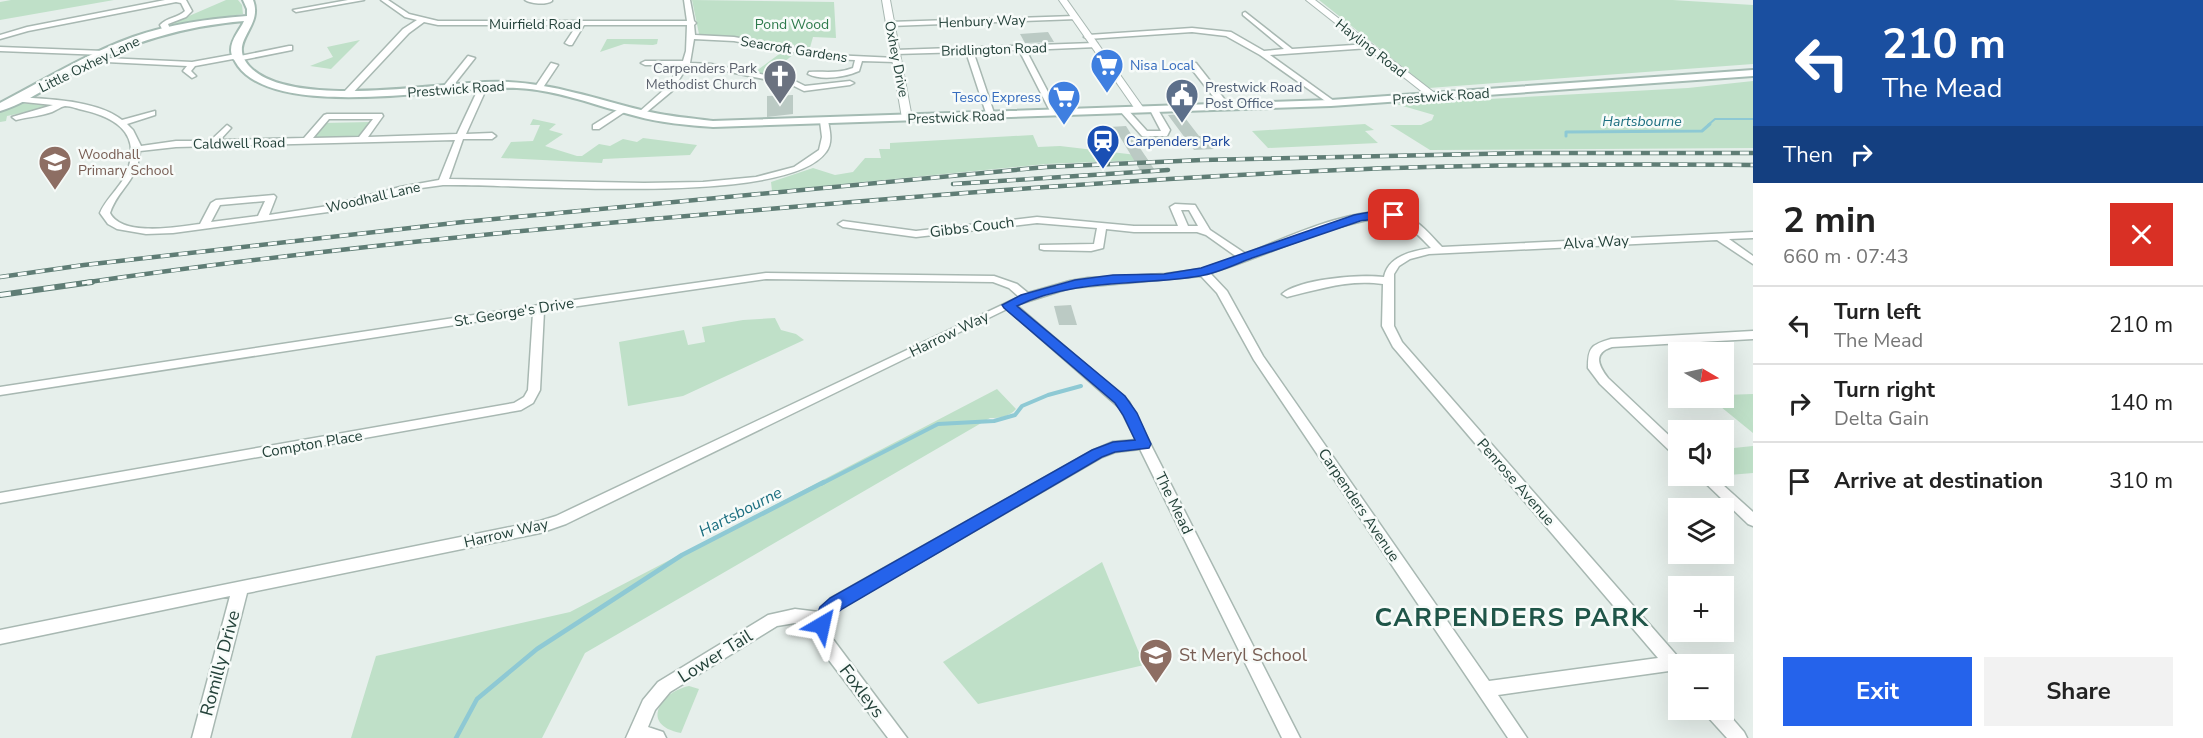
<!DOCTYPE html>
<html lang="en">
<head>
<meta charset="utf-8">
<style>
	:root { --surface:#fff; --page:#f2f2f2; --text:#222; --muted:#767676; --line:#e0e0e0; --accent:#2563eb }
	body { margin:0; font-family:"Nunito Sans",sans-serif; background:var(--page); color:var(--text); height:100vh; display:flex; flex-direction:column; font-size:22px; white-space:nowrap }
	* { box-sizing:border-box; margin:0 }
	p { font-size:20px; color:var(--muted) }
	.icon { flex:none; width:33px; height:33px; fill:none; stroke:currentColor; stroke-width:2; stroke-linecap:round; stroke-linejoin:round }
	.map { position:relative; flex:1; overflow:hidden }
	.side { display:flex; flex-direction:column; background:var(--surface); width:450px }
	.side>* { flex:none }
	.banner { background:#1a4fa0; color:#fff; overflow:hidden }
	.needle { width:39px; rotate:99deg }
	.fabs { position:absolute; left:1668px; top:342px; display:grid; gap:12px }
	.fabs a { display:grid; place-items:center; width:66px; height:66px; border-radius:0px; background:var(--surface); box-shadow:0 6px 24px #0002; font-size:30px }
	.pin { position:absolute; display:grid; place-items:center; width:51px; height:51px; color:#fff; margin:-26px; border-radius:12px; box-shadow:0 3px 9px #0006 }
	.me { position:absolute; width:66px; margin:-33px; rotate:36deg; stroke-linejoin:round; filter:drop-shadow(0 0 4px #0008) }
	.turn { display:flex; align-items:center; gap:21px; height:126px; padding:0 30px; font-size:27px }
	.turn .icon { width:78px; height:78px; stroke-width:2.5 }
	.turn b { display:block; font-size:42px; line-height:51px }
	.then { display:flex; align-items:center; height:57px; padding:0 30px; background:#0003; gap:12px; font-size:22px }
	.round { display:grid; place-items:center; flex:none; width:63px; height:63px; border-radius:0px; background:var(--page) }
	.headline { display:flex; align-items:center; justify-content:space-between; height:102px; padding:0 30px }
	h1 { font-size:36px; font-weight:700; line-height:45px }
	.cta { display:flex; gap:12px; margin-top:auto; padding:12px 30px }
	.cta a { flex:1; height:69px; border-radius:0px; background:var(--accent); color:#fff; font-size:24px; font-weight:700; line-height:69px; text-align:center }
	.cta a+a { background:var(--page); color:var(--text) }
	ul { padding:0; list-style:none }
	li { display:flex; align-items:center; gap:18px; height:78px; padding:0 30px; border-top:2px solid var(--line) }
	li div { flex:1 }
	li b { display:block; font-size:22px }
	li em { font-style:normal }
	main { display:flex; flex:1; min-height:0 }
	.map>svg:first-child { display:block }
</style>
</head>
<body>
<main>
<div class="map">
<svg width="1753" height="738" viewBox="0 0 1753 738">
	<rect width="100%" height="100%" fill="#e6efeb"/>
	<!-- green -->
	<g fill="#bfe0c8">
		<path d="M11,0H114L0,20V2Z"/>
		<path d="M226,0H238L242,5L243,14L169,26L175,22Z"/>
		<path d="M692,0L834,2L836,38L813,37L809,51L740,38L699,34Z"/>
		<path d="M1319,0H1673L1753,5V64L1429,88Z"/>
		<path d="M607,39H658L657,44L653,45L624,44L600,52Z"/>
		<path d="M360,40L331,69L310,66L333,57L327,47Z"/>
		<path d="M782,52L794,54L768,75L755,72Z"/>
		<path d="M1753,81V148L1430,150L1390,125H1421L1432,120L1434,115L1396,104L1688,88Z"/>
		<path d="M21,103L55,106L7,116L6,121L0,122V112Z"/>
		<path d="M533,119L556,124L549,130L563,134L545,146L577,156H582L599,144L610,146L623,139L637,142L643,138L697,145L690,155L603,159L602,163L501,158L511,142L533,141L540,125H530Z"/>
		<path d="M371,122L358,137L310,139L323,123Z"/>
		<path d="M1365,124L1374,130L1365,131L1378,143L1268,148L1252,131Z"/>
		<path d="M1033,135L1038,147L1060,146L1145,156L1148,160L1046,164L772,191L771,182L813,168L835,175L853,172L865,158H881L879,149H890V143Z"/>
		<path d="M775,318L781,330L796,334L804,340L683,396L628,406L619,342L684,330L688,345L705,342L702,327L743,320Z"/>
		<path d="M997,389L1016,409C1009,417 1000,418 990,418L585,653L542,738H351L376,656L570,612Z"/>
		<path d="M1753,394V433L1710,398H1724V395Z"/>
		<path d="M1753,446V473L1717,476H1716H1724V449Z"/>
		<path d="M1102,562L1144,665L978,704L943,662Z"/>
		<path d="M689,686L699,689L681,733C638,725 662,691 689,686Z"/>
	</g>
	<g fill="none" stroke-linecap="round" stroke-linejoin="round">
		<!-- stream-far3 -->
		<path stroke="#8ec9d4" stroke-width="2" d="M1708,125L1715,119H1753"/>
		<!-- stream-far2 -->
		<path stroke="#8ec9d4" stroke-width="3" d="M1566,136V132L1702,131L1710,124"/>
		<!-- stream-far1 -->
		<path stroke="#8ec9d4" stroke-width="4" d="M821,484L938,424L994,421L1015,415L1022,406L1048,395L1081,386"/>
		<!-- stream -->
		<path stroke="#8ec9d4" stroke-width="4.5" d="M456,738L477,699L537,649L682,555L824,482"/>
	</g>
	<!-- building -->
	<g fill="#bbcac4">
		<path d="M1048,32L1054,42L1025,43L1020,34Z"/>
		<path d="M793,95V114L767,117V96Z"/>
		<path d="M1182,114L1199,136H1204L1214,149L1194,150L1168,115Z"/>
		<path d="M1126,126L1136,142L1154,169L1140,170L1120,137L1115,138L1109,127Z"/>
		<path d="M1071,305L1077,325H1059L1054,306Z"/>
	</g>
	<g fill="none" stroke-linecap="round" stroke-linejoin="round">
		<!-- minor casing -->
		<g stroke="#a8b8b2" stroke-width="3">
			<g id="minor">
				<path d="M165,0H186L192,11L186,17L168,24L171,31L167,33H164L160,25C167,17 178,18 185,11L181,3L176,2L28,31L0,39V35L27,27Z"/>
				<path d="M348,0H364L296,12L293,10Z"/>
				<path d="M381,0H388L409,14L438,21H687L684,0H690L694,21L696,23L694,25L695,35L734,37L832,55L896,58L900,60L896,62L862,61L859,71C845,77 822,81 808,74L809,72C824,71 838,74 853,68L855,60L832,59L734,41L694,39L690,63L711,64L795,81L805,86L850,81L854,83L850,85L804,91L792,85L711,68L687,67L672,91L642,116L638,114L639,112L666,88L681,65H645L641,63L645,61H683L686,51L687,25H584L572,45H569L565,43L577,25H438L424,22L409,33L349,97H343V93L403,29L417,20L405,17Z"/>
				<path d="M525,0H552V1C546,5 531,4 525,0Z"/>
				<path d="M1245,12L1292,49L1369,44L1373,46L1369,48L1270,55L1334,101V105H1331L1260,55L1226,36L1192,32L1088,39L1084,37L1088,35L1192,28L1231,32L1264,51L1284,49L1243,15V13Z"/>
				<path d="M1075,16L1078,18L1077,19L890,26L886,24L890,22Z"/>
				<path d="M1094,43H1097V47L1026,50L1059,113L1055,115L1051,113L1019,50L973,51L995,116L991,119L987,116L966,52L895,54L891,52L895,50Z"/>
				<path d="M289,46H292V50L237,61L233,59L195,66L191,71L196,76L192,78L183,71L187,66L106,62L102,60L106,58L192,62L236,54L240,56Z"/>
				<path d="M0,47L104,51L108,53L104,55L0,51Z"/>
				<path d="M468,56L475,58L449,91H443V87Z"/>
				<path d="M551,63L558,65L542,89H536L535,87Z"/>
				<path d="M1190,63H1196L1229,105V109H1223L1190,67Z"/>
				<path d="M481,83L488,85L466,134L492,133L496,136L492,139H463L449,179L644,183L703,182L756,177L794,167L819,150L822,137L820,121L824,118L828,121C830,131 833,143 826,152C786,208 515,183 443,185L414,189L328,212L173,233L146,234L117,229L108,224L100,213C107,196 125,184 129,166C139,131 113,117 83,110C78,109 71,106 65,106C60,107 57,110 52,112C41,116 28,117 16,120L12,117L53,105L14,101L13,99L17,97C47,99 97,100 122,120L155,111V115L127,124L133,130L141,146L176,141H210L227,125L231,128L220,140L304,138L324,115L327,114H382L383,116L368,137L457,134ZM329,119H373L359,137L313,138ZM455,140L439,180L400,187L328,206L269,215L276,197L274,195L216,200L211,203L200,224C178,227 122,237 110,213C119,187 137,183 140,151L176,147ZM265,201L258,216L211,222L220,205Z"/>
				<path d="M622,107L629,109L599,129H593V125Z"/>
				<path d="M1151,108H1157L1170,130L1167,136H1142L1120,111L1127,109L1147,131H1161L1150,110Z"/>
				<path d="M1175,204L1195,205L1210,230L1246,254C1285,238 1363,201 1403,215C1419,220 1431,236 1442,247L1753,232V238L1729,239L1753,256V264L1717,240L1429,254L1410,259L1399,266L1394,274V326L1402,342L1679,658L1683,664H1678V677L1672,675L1669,671L1498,695L1527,738H1508L1254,360L1217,293L1201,276L1070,288L1016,305L1129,402L1300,738H1282L1140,449L1115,452L1102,457L841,608C831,617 828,625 832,638L907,738H888L819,647L815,636L814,625L795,623L777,626L670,692L655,710L648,727L663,732L666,738H626L643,700L658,682L768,615L795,609L819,612L831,598L1092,451L1113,442L1136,440L1120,408L1007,309L566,524L540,533L247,593L210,738H192L230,596L0,644V630L540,521L556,516L1019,297L1009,288L993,282L766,279L544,311L540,390L533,403L521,410L0,503V493L514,403L524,397L528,390L533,313L0,395V387L539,305L766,273L994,276L1017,284L1028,293L1070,281L1088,278L1165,274L1202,269L1237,257L1206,235L1197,232H1134L1106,229L1103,248L1091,251L1044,250L1040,249V245L1094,244L1097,228L1037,223L916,237L843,227L838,224L843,221L916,231L1037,217L1134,226H1178L1170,207ZM1181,210H1189L1198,226H1188ZM1381,218C1405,221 1414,230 1431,248C1412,251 1388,256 1384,277C1360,274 1299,279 1282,294L1287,297C1320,289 1349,279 1383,284L1382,326L1393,347L1658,658L1489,681L1263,356L1227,291L1210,273C1268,256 1321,226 1381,218Z"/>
				<path d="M1753,331V339L1612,347C1593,353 1598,365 1608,378L1678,444V456L1673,454L1600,384L1588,368C1588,347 1591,345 1611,339Z"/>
				<path d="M1698,476H1713L1753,512V526L1748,524Z"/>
				<path d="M1724,709L1744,732L1747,738H1727L1707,716L1705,710Z"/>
			</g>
		</g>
		<!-- tertiary casing -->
		<g stroke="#a8b8b2" stroke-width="2">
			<g id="tertiary">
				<path d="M882,0H890L912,118L907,121L902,118Z"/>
				<path d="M1059,0H1067L1145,110L1143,112H1137Z"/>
				<path d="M1306,0H1315L1436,94V98H1430Z"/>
			</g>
		</g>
		<!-- secondary casing -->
		<g stroke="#a4bbb3" stroke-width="4">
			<path id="secondary" d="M243,0H253C264,28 227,41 249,66C288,109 431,84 485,82C540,79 589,97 641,110C664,116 689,118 713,121L1331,100L1753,70V76L1331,106L713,127C688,125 661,123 636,116C597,106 558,90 517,88C454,85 279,122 238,66C235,61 231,56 231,50C231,39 240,30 244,21C184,26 130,42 77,70C54,83 25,104 0,111V103C44,80 86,54 133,37C169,24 208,19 247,16V9Z"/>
		</g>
		<!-- minor -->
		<use href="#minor" fill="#fff" fill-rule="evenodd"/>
		<!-- tertiary -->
		<use href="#tertiary" fill="#fff" fill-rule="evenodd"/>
		<!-- secondary -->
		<use href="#secondary" fill="#fff" fill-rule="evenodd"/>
		<!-- rail-far1 casing -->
		<g stroke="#5f7d75" stroke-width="4.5">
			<g id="rail-far1">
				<path d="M953,184L1168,170"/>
				<path d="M0,277L84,265L463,222L1046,167L1202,160L1525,153H1753"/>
				<path d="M82,283C310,250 539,228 769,209C959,193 1149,178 1340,170C1478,164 1615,164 1753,165"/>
			</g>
		</g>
		<!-- rail casing -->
		<g stroke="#5f7d75" stroke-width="6">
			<path id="rail" d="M0,295L92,282"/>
		</g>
		<!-- rail-far1 -->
		<use href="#rail-far1" stroke="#f7fbf9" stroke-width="3" stroke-dasharray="9" stroke-linecap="butt"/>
		<!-- rail -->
		<use href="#rail" stroke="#f7fbf9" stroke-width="4" stroke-dasharray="11" stroke-linecap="butt"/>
	</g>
	<!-- route -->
	<path fill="#2563eb" stroke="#184099" stroke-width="1.5" d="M1381,210L1398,213L1399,215C1393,219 1370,219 1360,221C1324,233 1288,246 1252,258C1236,264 1218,273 1200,276C1139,286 1075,278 1017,306L1125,396L1137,413L1151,444L1149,448L1115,452L1102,457L842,609L834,616L828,631L822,633L815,631L813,625L820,607L830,598L1092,450L1113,442L1135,440L1123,415L1115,403L1004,308L1002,305L1021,295L1075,280L1113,275L1164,274L1201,268L1354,215Z"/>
	<!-- icons -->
	<defs>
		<g id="supermarket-pin" transform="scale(1.725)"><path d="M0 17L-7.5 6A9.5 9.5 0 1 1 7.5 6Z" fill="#3f7fe0" stroke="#f7fbf9"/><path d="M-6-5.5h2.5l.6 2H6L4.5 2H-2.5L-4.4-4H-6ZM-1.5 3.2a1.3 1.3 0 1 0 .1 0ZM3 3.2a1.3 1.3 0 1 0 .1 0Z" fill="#fff"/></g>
		<g id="church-pin" transform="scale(1.725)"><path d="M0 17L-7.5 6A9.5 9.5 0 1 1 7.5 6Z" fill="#6b7280" stroke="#f7fbf9"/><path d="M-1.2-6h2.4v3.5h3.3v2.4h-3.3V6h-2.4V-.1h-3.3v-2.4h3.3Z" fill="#fff"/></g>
		<g id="civic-pin" transform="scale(1.725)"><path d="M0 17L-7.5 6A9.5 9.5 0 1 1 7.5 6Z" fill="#5c6f8a" stroke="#f7fbf9"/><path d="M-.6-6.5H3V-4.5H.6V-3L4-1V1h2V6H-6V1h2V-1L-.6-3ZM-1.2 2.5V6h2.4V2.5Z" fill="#fff"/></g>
		<g id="station-pin" transform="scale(1.725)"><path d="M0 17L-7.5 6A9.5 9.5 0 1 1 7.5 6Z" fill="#1a4fb4" stroke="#f7fbf9"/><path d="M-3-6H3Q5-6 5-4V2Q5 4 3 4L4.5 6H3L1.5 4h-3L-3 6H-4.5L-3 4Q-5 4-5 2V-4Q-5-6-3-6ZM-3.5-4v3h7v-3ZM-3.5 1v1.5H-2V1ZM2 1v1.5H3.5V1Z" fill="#fff"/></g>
		<g id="school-pin" transform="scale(1.725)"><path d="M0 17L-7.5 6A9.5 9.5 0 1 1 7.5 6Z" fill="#8d6e63" stroke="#f7fbf9"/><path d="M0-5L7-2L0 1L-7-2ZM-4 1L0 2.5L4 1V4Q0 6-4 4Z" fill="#fff"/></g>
	</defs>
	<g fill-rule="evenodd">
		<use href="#supermarket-pin" x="1107" y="65"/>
		<use href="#church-pin" x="780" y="76"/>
		<use href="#civic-pin" x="1182" y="95"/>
		<use href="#supermarket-pin" x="1064" y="97"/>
		<use href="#station-pin" x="1103" y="141"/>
		<use href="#school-pin" x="55" y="162"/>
		<use href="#school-pin" x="1156" y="655"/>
	</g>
	<g text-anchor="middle" stroke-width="5" stroke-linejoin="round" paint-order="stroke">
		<!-- far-street labels -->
		<g font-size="14" fill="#24423a" stroke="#f7fbf9">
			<text transform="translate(982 21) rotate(-2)" y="5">Henbury Way</text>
			<text x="535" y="29">Muirfield Road</text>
			<text transform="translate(1371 48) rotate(38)" y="5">Hayling Road</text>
			<text transform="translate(794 49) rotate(9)" y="5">Seacroft Gardens</text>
			<text transform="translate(994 49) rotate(-2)" y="5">Bridlington Road</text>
			<text transform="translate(897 59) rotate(79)" y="5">Oxhey Drive</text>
			<text transform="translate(89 64) rotate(-26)" y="5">Little Oxhey Lane</text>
			<text transform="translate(456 89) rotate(-4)" y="5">Prestwick Road</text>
			<text transform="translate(1441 96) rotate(-4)" y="5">Prestwick Road</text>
			<text transform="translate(956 117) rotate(-2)" y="5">Prestwick Road</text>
			<text transform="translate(239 143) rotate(-1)" y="5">Caldwell Road</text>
			<text transform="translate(373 197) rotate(-13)" y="5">Woodhall Lane</text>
		</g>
		<!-- far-park labels -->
		<g font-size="14" fill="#2d7a4b" stroke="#f7fbf9">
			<text x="792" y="29">Pond Wood</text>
		</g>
		<!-- far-shop labels -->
		<g font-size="14" fill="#366cbe" stroke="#f7fbf9" text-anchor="start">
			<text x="1130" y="70">Nisa Local</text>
			<text x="1041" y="102" text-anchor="end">Tesco Express</text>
		</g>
		<!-- far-worship labels -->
		<g font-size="14" fill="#5b616d" stroke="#f7fbf9" text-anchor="end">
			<text x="757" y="73">Carpenders Park<tspan x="757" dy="16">Methodist Church</tspan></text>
		</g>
		<!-- far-service labels -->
		<g font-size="14" fill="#4e5e75" stroke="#f7fbf9" text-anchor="start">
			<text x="1205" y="92">Prestwick Road<tspan x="1205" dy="16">Post Office</tspan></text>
		</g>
		<!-- far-water labels -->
		<g font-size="14" font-style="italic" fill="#1c6f80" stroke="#f7fbf9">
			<text x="1642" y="126">Hartsbourne</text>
		</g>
		<!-- far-transit labels -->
		<g font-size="14" fill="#164399" stroke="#f7fbf9" text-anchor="start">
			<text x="1126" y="146">Carpenders Park</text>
		</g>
		<!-- far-education labels -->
		<g font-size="14" fill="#785e54" stroke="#f7fbf9" text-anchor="start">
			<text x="78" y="159">Woodhall<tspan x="78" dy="16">Primary School</tspan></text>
		</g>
		<!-- street labels -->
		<g font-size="15" fill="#24423a" stroke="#f7fbf9">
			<text transform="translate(972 227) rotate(-7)" y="5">Gibbs Couch</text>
			<text transform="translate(1596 242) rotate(-3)" y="5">Alva Way</text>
			<text transform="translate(514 312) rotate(-9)" y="5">St. George's Drive</text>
			<text transform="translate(949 334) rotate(-26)" y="5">Harrow Way</text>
			<text transform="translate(312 444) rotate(-10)" y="5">Compton Place</text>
			<text transform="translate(1516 482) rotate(49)" y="5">Penrose Avenue</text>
			<text transform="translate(1174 503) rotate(64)" y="5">The Mead</text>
			<text transform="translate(1359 505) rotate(56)" y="5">Carpenders Avenue</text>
			<text transform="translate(506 533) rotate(-13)" y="5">Harrow Way</text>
		</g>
		<!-- water labels -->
		<g font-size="16" font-style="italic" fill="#1c6f80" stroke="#f7fbf9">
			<text transform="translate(740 511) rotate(-27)" y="6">Hartsbourne</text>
		</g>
		<!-- near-education labels -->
		<g font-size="18" fill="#785e54" stroke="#f7fbf9" text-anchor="start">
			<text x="1179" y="661">St Meryl School</text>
		</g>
		<!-- near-street labels -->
		<g font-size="18" fill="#24423a" stroke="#f7fbf9">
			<text transform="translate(715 656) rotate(-32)" y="6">Lower Tail</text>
			<text transform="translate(220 663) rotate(-75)" y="6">Romilly Drive</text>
			<text transform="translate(862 691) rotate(53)" y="6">Foxleys</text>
		</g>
		<!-- near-district labels -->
		<g font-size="26" font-weight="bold" letter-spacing="1.5" fill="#1f5548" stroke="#f7fbf9">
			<text x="1512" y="626">CARPENDERS PARK</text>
		</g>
	</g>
</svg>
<div class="fabs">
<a><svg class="needle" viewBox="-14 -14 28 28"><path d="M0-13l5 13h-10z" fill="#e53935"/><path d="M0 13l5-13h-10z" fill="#767676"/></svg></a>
<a><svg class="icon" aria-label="sound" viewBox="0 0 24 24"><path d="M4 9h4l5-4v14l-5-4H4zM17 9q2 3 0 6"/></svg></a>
<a><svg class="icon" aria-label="layers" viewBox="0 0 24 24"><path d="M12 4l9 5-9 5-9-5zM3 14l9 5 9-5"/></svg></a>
<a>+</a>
<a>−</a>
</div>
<div class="pin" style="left:1394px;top:215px;background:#d93025"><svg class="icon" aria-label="arrive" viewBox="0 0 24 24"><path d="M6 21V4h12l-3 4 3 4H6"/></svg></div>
<svg class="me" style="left:822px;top:625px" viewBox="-20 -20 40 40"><path d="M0-17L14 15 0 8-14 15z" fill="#2563eb" stroke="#fff" stroke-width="4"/></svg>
</div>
<section class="side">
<div class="banner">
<div class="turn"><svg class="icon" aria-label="left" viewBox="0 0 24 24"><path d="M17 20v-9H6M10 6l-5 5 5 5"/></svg><div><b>210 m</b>The Mead</div></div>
<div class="then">Then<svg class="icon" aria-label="right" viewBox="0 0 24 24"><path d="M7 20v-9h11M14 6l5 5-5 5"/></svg></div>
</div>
<div class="headline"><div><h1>2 min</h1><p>660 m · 07:43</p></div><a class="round" style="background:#d93025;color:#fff"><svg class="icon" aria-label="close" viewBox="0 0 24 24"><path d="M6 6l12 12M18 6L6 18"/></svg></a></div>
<ul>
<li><svg class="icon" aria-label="left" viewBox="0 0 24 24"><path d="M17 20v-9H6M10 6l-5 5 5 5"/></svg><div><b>Turn left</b><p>The Mead</p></div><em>210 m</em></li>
<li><svg class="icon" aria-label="right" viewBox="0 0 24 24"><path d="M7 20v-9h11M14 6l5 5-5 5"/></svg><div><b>Turn right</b><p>Delta Gain</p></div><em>140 m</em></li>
<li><svg class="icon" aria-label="arrive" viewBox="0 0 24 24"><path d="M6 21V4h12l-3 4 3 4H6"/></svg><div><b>Arrive at destination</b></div><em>310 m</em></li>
</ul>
<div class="cta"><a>Exit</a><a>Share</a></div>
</section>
</main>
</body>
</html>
